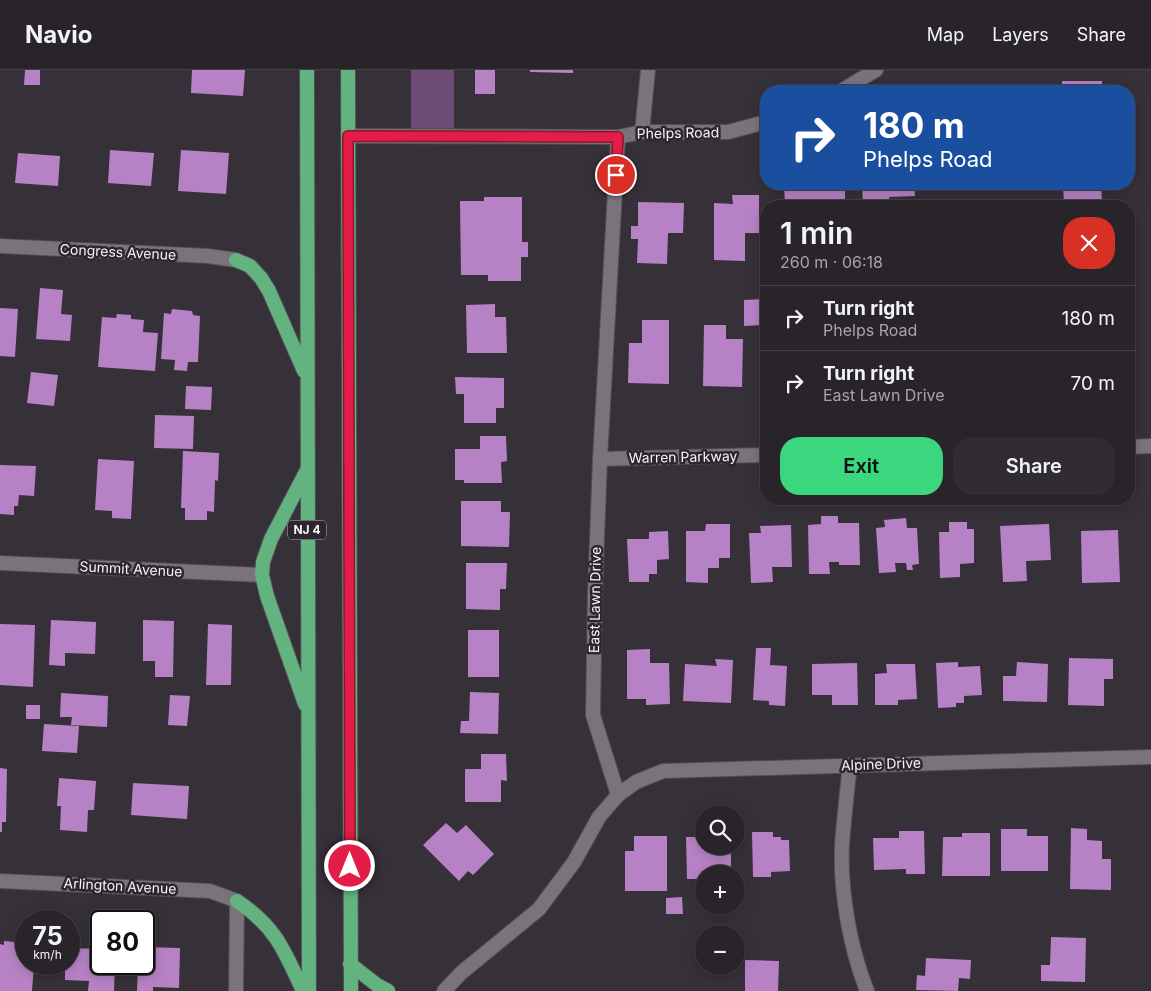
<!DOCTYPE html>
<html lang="en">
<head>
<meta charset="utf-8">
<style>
	:root { --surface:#28242a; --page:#302c32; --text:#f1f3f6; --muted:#a5a4a8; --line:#444147; --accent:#3bd77f }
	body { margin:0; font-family:Inter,sans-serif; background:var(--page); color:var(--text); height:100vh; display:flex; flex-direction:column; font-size:19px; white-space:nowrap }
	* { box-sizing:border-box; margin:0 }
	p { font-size:16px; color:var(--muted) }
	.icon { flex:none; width:28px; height:28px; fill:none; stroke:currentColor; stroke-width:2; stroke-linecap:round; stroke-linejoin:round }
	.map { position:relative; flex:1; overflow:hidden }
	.sheet { position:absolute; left:760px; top:130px; width:375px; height:305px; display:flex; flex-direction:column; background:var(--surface); border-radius:20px; box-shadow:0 2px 12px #0003,0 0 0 1px var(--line) }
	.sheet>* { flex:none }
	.top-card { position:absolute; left:760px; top:15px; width:375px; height:105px; border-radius:20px; box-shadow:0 2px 12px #0003,0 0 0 1px var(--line); background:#1a4fa0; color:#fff; overflow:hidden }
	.controls { position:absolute; left:695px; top:735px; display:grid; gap:10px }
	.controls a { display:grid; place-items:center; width:50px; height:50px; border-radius:50%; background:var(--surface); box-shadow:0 2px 12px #0003,0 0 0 1px var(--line); font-size:25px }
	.speed { position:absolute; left:15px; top:840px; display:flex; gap:10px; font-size:25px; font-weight:700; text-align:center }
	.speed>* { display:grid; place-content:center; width:65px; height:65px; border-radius:50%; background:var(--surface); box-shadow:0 2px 12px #0003,0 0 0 1px var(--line); line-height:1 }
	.speed small { font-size:12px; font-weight:400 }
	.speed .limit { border:2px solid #111; border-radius:8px; background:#fff; color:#111 }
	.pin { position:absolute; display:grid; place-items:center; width:42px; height:42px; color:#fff; margin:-21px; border:2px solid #fff; border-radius:50%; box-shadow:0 1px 5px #0007 }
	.me { position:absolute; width:55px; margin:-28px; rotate:0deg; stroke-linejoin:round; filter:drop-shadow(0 0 4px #0008) }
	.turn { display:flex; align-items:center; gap:18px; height:105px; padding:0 20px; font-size:22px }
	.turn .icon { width:65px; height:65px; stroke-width:2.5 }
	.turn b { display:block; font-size:35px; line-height:42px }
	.round { display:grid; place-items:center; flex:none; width:52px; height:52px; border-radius:20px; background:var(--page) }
	.overview { display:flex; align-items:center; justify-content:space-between; height:85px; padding:0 20px }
	h1 { font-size:30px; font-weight:600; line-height:38px }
	.action { display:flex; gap:10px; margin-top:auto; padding:10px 20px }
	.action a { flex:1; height:58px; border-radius:20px; background:var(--accent); color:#111; font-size:20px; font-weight:600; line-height:58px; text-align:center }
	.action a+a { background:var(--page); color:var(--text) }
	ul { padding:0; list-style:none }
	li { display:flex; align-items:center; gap:15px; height:65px; padding:0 20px; border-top:1px solid var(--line) }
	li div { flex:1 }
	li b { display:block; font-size:19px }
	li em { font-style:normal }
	header { display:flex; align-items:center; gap:30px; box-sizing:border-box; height:70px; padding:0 25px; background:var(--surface); border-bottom:1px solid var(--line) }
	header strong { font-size:24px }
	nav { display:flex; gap:28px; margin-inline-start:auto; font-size:18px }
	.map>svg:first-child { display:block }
</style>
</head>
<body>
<header>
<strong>Navio</strong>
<nav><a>Map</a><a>Layers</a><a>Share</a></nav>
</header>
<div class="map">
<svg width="1151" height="921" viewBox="0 0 1151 921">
	<rect width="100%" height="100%" fill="#363038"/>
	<!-- green -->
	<rect fill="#6c4c75" x="411" y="0" width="43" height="67"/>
	<!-- building -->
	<g fill="#b782c5">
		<path d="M25,0H40V15H24Z"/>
		<path d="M192,0H245L243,26L191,23Z"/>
		<rect x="475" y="0" width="20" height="24"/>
		<path d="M530,0H573V3L530,2Z"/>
		<path d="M1062,11H1102V21H1046V15L1062,16Z"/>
		<path d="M110,80L154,83L151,116L108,113Z"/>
		<path d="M181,80L229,83L226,124L178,121Z"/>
		<path d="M18,83L60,86L58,116L15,113Z"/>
		<path d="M784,114H845V136H785Z"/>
		<path d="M862,114H914L915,126L889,127L890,136H863Z"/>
		<path d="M1063,114H1101L1102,133L1064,135Z"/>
		<path d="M732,125H759V163H745V191L714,190V133L733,134Z"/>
		<path d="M484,127H522V172H528V187H521V211H488V205H461L460,131H484Z"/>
		<path d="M638,132L684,133L683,163H668L667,194L637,193L638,169H631V156H638Z"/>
		<path d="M40,218L63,220L61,244L72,245L70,271L36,269Z"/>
		<path d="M766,229V255L744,256V230Z"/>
		<path d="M495,234V247H506L507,283H467L466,235Z"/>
		<path d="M0,238L18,239L15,287L0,286Z"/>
		<path d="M172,239L192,241L193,245L200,246L198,292H188L187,301L174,300L175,290L161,289L164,243L171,244Z"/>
		<path d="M117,244L131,245V249L144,250L143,262L158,263L155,301L98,297L102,247L116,248Z"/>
		<path d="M642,250H669V314L628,313L629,273H642Z"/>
		<path d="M704,255H726V269H743L742,317L703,316Z"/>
		<path d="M31,302L58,305L54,336L27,333Z"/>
		<path d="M455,307L504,308V338H496V353H464V324H456Z"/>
		<path d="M186,316L212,317L211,340L185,339Z"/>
		<path d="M155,345L194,346L193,379L154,378Z"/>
		<path d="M480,366H506L507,391L501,392L502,413H464V410H455V379H480Z"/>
		<path d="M183,381L219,383L218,411L215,410L214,442L207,441V450H185V438H181Z"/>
		<path d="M98,389L134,391L131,449L112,448V441L95,440Z"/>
		<path d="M0,395L36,396L34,426L19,425L18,436H14V445L0,444Z"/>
		<path d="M461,431H501V442H510L509,477L461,476Z"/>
		<path d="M821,446H838V453H859L860,495H839V492H829L830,504H809L808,455L821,454Z"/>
		<path d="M906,448L907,458H917L919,494L912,495L913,500H907L906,493H895L896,502L879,503L876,458L885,457L884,450Z"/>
		<path d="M949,452H967V459H974V493L960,494V507L940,508L939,462H949Z"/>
		<path d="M706,454H730V488H719V498H708V513L686,512V461H705Z"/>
		<path d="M1049,454L1051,490L1026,491L1027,511L1003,512L1000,456Z"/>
		<path d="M791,455L792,497H772L773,512L751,513L749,463H761L760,456Z"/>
		<path d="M1118,460L1120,512L1082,513L1081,461Z"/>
		<path d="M668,461L669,489L657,490V504H649V512H629L627,469H649V462Z"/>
		<path d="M466,493H507L506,519H500V540L466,539Z"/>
		<path d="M51,550L96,552L95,584L65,583V596L49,595Z"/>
		<path d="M143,550L174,551L173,607H155V591H143Z"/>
		<path d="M0,554L35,555L33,617L0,615Z"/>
		<path d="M208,554L232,555L231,615H206Z"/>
		<rect x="468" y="560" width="31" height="47"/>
		<path d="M756,578H771L770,595L787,596L785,636L769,635V631L753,630Z"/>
		<path d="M650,579V593H669L670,634L646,635V629H627V580Z"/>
		<path d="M1069,588L1113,589V609H1104V636L1068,635Z"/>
		<path d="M715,589L733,590L731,633L683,631L685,594L717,596Z"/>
		<path d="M958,592V597L980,596L982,625L964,626V633H956V637L938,638L936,593Z"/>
		<path d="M1017,592L1048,594L1047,632L1003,631V606H1016Z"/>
		<path d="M857,593L858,635H832V625H812V594Z"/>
		<path d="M886,594H915L917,629L898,630V635H875V604L887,603Z"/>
		<path d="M470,622L499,623L498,664L460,663L461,651H469Z"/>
		<path d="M61,623L108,626L107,657L71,655L72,647H60Z"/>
		<path d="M170,625L190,626L187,656L168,655Z"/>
		<rect x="26" y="635" width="14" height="14"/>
		<path d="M44,654L79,656L77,683L42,681Z"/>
		<path d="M481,684H506L507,711L501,710V732H465V699H481Z"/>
		<path d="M0,698L7,699L6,752H2V762H0Z"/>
		<path d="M59,708L96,711L94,740H88L87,762L60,760L61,736H57Z"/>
		<path d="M133,713L189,716L187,749L131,745Z"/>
		<path d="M446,753L457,763L466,755L494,784L473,805L468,801L459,811L423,775Z"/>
		<path d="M1071,758L1087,759V770L1102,771V789H1111V820L1070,819Z"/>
		<path d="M1001,759H1027V766H1048V801H1001Z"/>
		<path d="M899,761H924L925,804H906V799L874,800L873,768H899Z"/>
		<path d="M701,762H704V776H731V804H704V809H687L686,767H701Z"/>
		<path d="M752,762H773V767H781V770H789L790,801L771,802V807H753Z"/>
		<path d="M962,763H990V806H942L943,767H962Z"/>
		<path d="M634,766H667V821H625V781H634Z"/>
		<path d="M682,827L683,844H666V828Z"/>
		<path d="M1051,867L1086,868L1085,912L1041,911V895H1050Z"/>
		<path d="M4,871L26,873V894H34L32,921H0V874L4,875Z"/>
		<path d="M144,877L180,878L179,918L153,917V921H137L138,894H144Z"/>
		<path d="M69,878L101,879V894H115L114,921H88L89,911L65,910V894H69Z"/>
		<path d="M926,888L971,890L970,909L959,908L958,921L916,920L917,905L925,906Z"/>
		<path d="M745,890L779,891L778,921H745Z"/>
	</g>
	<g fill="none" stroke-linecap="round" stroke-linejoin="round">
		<!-- minor casing -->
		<g stroke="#524d53" stroke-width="16">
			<g id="minor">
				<path d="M841,21L876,0"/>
				<path d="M642,62L648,0"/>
				<path d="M348,66L618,67L642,62H728L766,52"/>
				<path d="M0,176L208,186L236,190"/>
				<path d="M1129,377L1151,376"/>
				<path d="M600,389L766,385"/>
				<path d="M0,493L262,505"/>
				<path d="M850,695C847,722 844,748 842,775C840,822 850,878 867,921"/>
				<path d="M618,725L636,712L663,701L1151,687"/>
				<path d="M0,811L210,821L237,831L236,921"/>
				<path d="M444,921L461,903L539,839L574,792L599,747L618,725L593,645L595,521L600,389L618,67"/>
			</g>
		</g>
		<!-- trunk casing -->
		<g stroke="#524d53" stroke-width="16">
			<g id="trunk">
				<path d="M307,0L309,921"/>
				<path d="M348,0L351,921"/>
				<path d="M236,190L250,196L261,208L269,221L304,301"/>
				<path d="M305,634L267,526L262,505L263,492L271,469L306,402"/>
				<path d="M237,831C276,857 284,880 303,921"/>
				<path d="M350,894L377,915L388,921"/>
			</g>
		</g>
		<!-- minor -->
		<use href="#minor" stroke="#7a737c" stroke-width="14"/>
		<!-- trunk -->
		<use href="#trunk" stroke="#62b380" stroke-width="14"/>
	</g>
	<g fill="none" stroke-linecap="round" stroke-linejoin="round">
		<!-- route casing -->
		<g stroke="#92132f" stroke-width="12">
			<path id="route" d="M350,796L348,66L618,67L616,105"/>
		</g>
		<!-- route -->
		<use href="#route" stroke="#e11d48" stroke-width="9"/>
	</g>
	<g text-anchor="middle" stroke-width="5" stroke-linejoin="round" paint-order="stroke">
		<!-- shield labels -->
		<rect fill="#2c262e" stroke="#bab6bb" stroke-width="1" x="288" y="450.5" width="38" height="19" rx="4"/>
		<g font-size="12" font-weight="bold" fill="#f7f3f8">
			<text x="307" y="464">NJ 4</text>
		</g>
		<!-- street labels -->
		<g font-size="14" fill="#f7f3f8" stroke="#2c262e">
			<text transform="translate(678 63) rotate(-1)" y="5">Phelps Road</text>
			<text transform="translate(118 182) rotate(3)" y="5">Congress Avenue</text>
			<text transform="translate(683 387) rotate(-1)" y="5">Warren Parkway</text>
			<text transform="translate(131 499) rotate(3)" y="5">Summit Avenue</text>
			<text transform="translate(595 530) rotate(-89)" y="5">East Lawn Drive</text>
			<text transform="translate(881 694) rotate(-2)" y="5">Alpine Drive</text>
			<text transform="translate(120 816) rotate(3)" y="5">Arlington Avenue</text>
		</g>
	</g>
</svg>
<div class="controls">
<a><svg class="icon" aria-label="search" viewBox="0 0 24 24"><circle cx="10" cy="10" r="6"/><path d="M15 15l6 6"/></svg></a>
<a>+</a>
<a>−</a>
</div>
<div class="speed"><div>75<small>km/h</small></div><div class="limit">80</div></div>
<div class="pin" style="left:616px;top:105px;background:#d93025"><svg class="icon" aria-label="arrive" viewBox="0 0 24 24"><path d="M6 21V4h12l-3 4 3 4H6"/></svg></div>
<svg class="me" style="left:350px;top:796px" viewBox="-20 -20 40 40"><circle r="17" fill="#e11d48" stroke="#fff" stroke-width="3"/><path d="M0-11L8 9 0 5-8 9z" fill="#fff"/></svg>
<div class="top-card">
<div class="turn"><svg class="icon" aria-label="right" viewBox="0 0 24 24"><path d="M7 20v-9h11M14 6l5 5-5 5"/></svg><div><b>180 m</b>Phelps Road</div></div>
</div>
<section class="sheet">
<div class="overview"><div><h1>1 min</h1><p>260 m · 06:18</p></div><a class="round" style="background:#d93025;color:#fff"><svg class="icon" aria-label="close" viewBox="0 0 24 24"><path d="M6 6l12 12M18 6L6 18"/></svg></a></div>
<ul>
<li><svg class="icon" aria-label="right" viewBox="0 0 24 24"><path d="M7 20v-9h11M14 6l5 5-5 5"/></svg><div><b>Turn right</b><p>Phelps Road</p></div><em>180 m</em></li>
<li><svg class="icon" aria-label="right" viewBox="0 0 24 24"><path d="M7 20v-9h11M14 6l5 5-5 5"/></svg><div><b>Turn right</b><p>East Lawn Drive</p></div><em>70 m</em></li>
</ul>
<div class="action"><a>Exit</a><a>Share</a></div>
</section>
</div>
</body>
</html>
